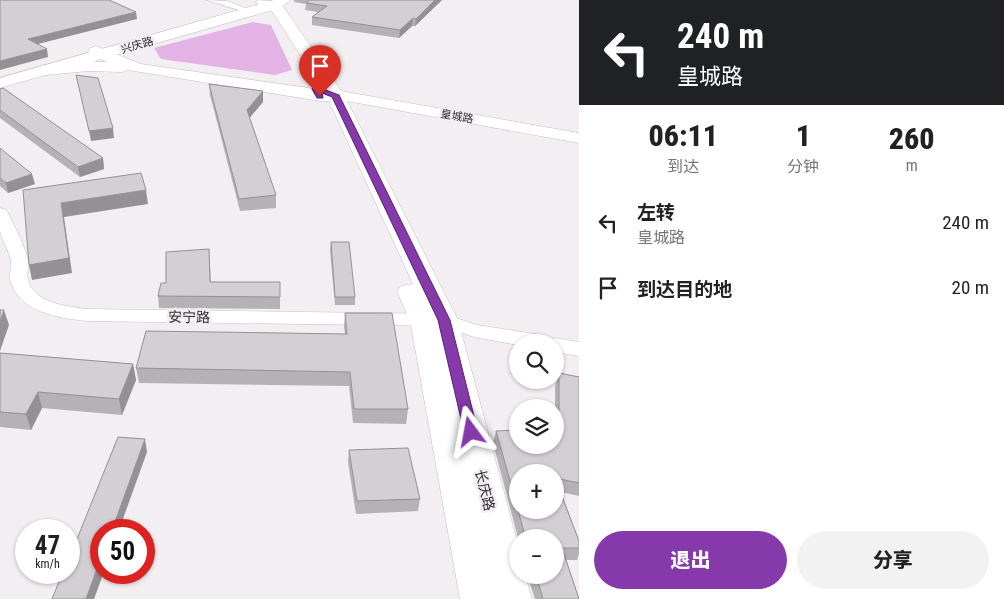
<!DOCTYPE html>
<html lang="zh">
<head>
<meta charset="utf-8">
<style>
	:root { --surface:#fff; --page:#f2f2f2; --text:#222; --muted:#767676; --accent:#8539aa }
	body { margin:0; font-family:"Roboto Condensed","Noto Sans SC",sans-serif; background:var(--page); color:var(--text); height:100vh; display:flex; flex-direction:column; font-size:19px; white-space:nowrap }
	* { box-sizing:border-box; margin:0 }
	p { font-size:16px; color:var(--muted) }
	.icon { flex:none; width:28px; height:28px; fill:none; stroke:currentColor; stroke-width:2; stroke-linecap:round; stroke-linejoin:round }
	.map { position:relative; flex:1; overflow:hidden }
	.panel { display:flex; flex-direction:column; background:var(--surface); width:425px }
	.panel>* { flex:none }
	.guide { background:#202124; color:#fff; overflow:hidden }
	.tools { position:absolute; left:509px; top:334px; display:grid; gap:10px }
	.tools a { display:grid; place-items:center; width:55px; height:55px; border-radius:50%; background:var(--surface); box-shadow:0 1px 4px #0004; font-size:25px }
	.speed { position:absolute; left:15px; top:519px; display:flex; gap:10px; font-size:25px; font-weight:700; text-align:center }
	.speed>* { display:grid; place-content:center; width:65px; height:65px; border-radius:50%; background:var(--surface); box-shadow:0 1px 4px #0004; line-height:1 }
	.speed small { font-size:12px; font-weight:400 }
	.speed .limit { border:8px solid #d22; background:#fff; color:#111 }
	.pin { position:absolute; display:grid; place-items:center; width:42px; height:42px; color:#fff; margin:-51px -21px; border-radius:50% 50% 50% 0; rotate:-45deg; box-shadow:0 0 5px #0007 }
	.pin .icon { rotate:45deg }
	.me { position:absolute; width:55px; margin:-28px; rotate:347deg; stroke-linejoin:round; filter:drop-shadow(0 0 4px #0008) }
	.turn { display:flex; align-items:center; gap:18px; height:105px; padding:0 15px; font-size:22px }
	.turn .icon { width:65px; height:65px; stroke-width:2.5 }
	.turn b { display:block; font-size:35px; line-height:42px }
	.eta { display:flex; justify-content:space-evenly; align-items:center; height:85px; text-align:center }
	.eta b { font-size:30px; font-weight:800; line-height:35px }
	.action { display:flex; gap:10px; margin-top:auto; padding:10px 15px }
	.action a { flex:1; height:58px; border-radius:30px; background:var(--accent); color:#fff; font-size:20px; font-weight:800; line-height:58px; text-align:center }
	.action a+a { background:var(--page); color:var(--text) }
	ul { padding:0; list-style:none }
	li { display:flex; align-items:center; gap:15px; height:65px; padding:0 15px }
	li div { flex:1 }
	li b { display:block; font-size:19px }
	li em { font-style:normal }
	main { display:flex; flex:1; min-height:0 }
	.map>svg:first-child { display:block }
</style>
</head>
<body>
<main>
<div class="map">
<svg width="579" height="599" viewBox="0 0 579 599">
	<rect width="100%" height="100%" fill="#f2eef2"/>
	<!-- green -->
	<path fill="#e4b3e6" d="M253,22L271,25L292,70L275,75L161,59L154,48Z"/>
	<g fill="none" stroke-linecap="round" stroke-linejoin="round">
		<!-- pedestrian casing -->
		<g stroke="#c4bfc4" stroke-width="1">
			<path id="pedestrian" d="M206,0L227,1L256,12L252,14Z"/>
		</g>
		<!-- minor casing -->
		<g stroke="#c4bfc4" stroke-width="1">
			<path id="minor" d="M0,208L6,210L8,213C15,228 24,243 28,260C30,266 26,273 28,279C34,304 67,306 87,309L444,314L477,325L542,335L551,340L555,338L579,342V356L555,352V342H518V345L474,337L442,326L87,321C59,318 19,313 10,280C9,273 12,267 11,261C9,250 2,241 0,231C0,224 0,215 0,208Z"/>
		</g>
		<!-- tertiary casing -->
		<g stroke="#c4bfc4" stroke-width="1">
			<path id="tertiary" d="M335,90L579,133V143L330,98L327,95L330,92Z"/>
		</g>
		<!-- secondary casing -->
		<g stroke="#c4bfc4" stroke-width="1">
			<path id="secondary" d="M258,0L280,2L344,95L458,320L518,545V575H525L532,599H460L410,320L397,292L401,286L413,284L329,101H320L128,70L122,72L88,71L46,75L40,74L38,70L40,66L46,65L88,61L107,62L90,54L88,51L90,48L96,46L141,64L323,90L270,8L258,5L256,2Z"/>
		</g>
		<!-- primary casing -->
		<g stroke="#c4bfc4" stroke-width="1">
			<path id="primary" d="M274,0H291L280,8L0,88V78Z"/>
		</g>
		<!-- pedestrian -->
		<use href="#pedestrian" fill="#fff" fill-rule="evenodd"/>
		<!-- minor -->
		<use href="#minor" fill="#fff" fill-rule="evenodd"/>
		<!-- tertiary -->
		<use href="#tertiary" fill="#fff" fill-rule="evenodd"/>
		<!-- secondary -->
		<use href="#secondary" fill="#fff" fill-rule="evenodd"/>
		<!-- primary -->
		<use href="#primary" fill="#fff" fill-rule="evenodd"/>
	</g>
	<!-- wall -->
	<g fill="#b5b2b6">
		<path d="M294,0H442L415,26H412L399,38L312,25V17L318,12L305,10L306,4L294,2Z"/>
		<path d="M209,84L263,91V102L249,118L276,195V208L240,211L210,95Z"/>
		<path d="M0,89L103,158L104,169L80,177L0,118Z"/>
		<path d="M0,148L35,184L8,193L0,186Z"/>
		<path d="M331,242L355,297V305H335L330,250Z"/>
		<path d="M209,249L211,282H280V309L159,308L158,296L166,283Z"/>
		<path d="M345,313L408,409L406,424L353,423L349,386L139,383L136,368L345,334L344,327Z"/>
		<path d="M0,353L133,364L136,380L122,415L42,408L31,430L0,427Z"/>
		<path d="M559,373L579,377V496L561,492L579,541V554L577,560H566L579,599H535L527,575H555V538H518L493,443L496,431L555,445V386Z"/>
		<path d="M349,450L420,499L418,511L356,514L348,462Z"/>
	</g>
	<!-- shaded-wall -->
	<g fill="#949194">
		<path d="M435,0H442L415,26L416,19Z"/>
		<path d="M136,12L137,19L30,46L28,39Z"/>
		<path d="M413,18L412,26L399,38L400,30Z"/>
		<path d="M47,49L48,57L0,70V61Z"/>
		<path d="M263,91V102L247,121V110Z"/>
		<path d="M113,128L114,138L91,141L89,131Z"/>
		<path d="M103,158L104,169L80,177L78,167Z"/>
		<path d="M32,174L35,184L8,193L6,183Z"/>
		<path d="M146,190L148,204L64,217L72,273L32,280L29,265L61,203Z"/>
		<path d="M4,310L9,325L0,351V322Z"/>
		<path d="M133,364L136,380L122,415L119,399Z"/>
		<path d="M38,392L42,408L31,430L26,414Z"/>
		<path d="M145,439L147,452L119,530H112Z"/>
		<path d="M101,558V572H104L94,599H86Z"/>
	</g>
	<!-- building -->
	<g fill="#d3cfd4" stroke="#949194">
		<path d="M0,0H109L136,12L28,39L47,49L0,61Z"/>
		<path d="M310,0H435L416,19L413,18L400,30L312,17L327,6L306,3Z"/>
		<path d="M76,75L98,78L113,128L89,131Z"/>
		<path d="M209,84L263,91L247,110L276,195L239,199Z"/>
		<path d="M3,88L103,158L78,167L0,110V89Z"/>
		<path d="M0,148L32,174L6,183L0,178Z"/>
		<path d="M141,173L146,190L61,203L69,258L29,265L23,190Z"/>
		<path d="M331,242H349L355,297H335Z"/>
		<path d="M209,249L210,282H280V297L158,296L161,283H166V252Z"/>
		<path d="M0,310H4L0,322Z"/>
		<path d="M345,313H392L408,409H354L350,372L136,368L146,331L347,334Z"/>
		<path d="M0,353L133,364L119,399L38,392L26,414L0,412Z"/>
		<path d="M559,373L579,377V483L555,478L579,541V548H562L579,599H543L536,575H555V538H524V532L518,510H555V472H518V509L496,431L518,430V445H555V430H559Z"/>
		<path d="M118,437L145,439L112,530H101V558L86,599H52L63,572H69V559Z"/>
		<path d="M408,448L420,499L357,501L349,450Z"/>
	</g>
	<!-- route -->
	<path fill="#8539aa" stroke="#56256e" d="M313,87H318L339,95L450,320L478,432L476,435L471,437L466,435L464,432L438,320L332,97L322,93L323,98H317L312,89Z"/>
	<g text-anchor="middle" stroke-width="5" stroke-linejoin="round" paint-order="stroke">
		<!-- far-street labels -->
		<g font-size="11" fill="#2e2c2e" stroke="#f2eef2">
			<text transform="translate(137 45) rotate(-16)" y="4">兴庆路</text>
			<text transform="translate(457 116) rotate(10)" y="4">皇城路</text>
		</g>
		<!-- street labels -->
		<g font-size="14" fill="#2e2c2e" stroke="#f2eef2">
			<text transform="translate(189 317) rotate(1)" y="5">安宁路</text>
			<text transform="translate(485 490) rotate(76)" y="5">长庆路</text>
		</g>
	</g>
</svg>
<div class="tools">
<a><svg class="icon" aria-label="search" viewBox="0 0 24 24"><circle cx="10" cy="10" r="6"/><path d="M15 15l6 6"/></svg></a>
<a><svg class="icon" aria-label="layers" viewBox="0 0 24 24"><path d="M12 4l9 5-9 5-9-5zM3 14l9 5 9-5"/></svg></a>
<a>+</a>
<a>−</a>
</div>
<div class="speed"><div>47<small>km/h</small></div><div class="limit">50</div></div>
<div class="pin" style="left:320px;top:96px;background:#d93025"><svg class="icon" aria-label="arrive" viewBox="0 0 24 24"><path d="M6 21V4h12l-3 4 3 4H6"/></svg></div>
<svg class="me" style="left:471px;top:432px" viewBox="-20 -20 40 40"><path d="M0-17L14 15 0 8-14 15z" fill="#8539aa" stroke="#fff" stroke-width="4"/></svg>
</div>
<section class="panel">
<div class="guide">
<div class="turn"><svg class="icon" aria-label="left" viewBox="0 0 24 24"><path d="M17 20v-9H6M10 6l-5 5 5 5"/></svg><div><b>240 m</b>皇城路</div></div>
</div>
<div class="eta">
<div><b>06:11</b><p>到达</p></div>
<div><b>1</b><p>分钟</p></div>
<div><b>260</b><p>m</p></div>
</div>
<ul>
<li><svg class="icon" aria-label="left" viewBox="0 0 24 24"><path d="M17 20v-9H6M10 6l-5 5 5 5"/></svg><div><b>左转</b><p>皇城路</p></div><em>240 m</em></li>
<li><svg class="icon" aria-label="arrive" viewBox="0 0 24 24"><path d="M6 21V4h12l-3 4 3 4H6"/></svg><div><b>到达目的地</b></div><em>20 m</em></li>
</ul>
<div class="action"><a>退出</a><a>分享</a></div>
</section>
</main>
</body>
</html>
